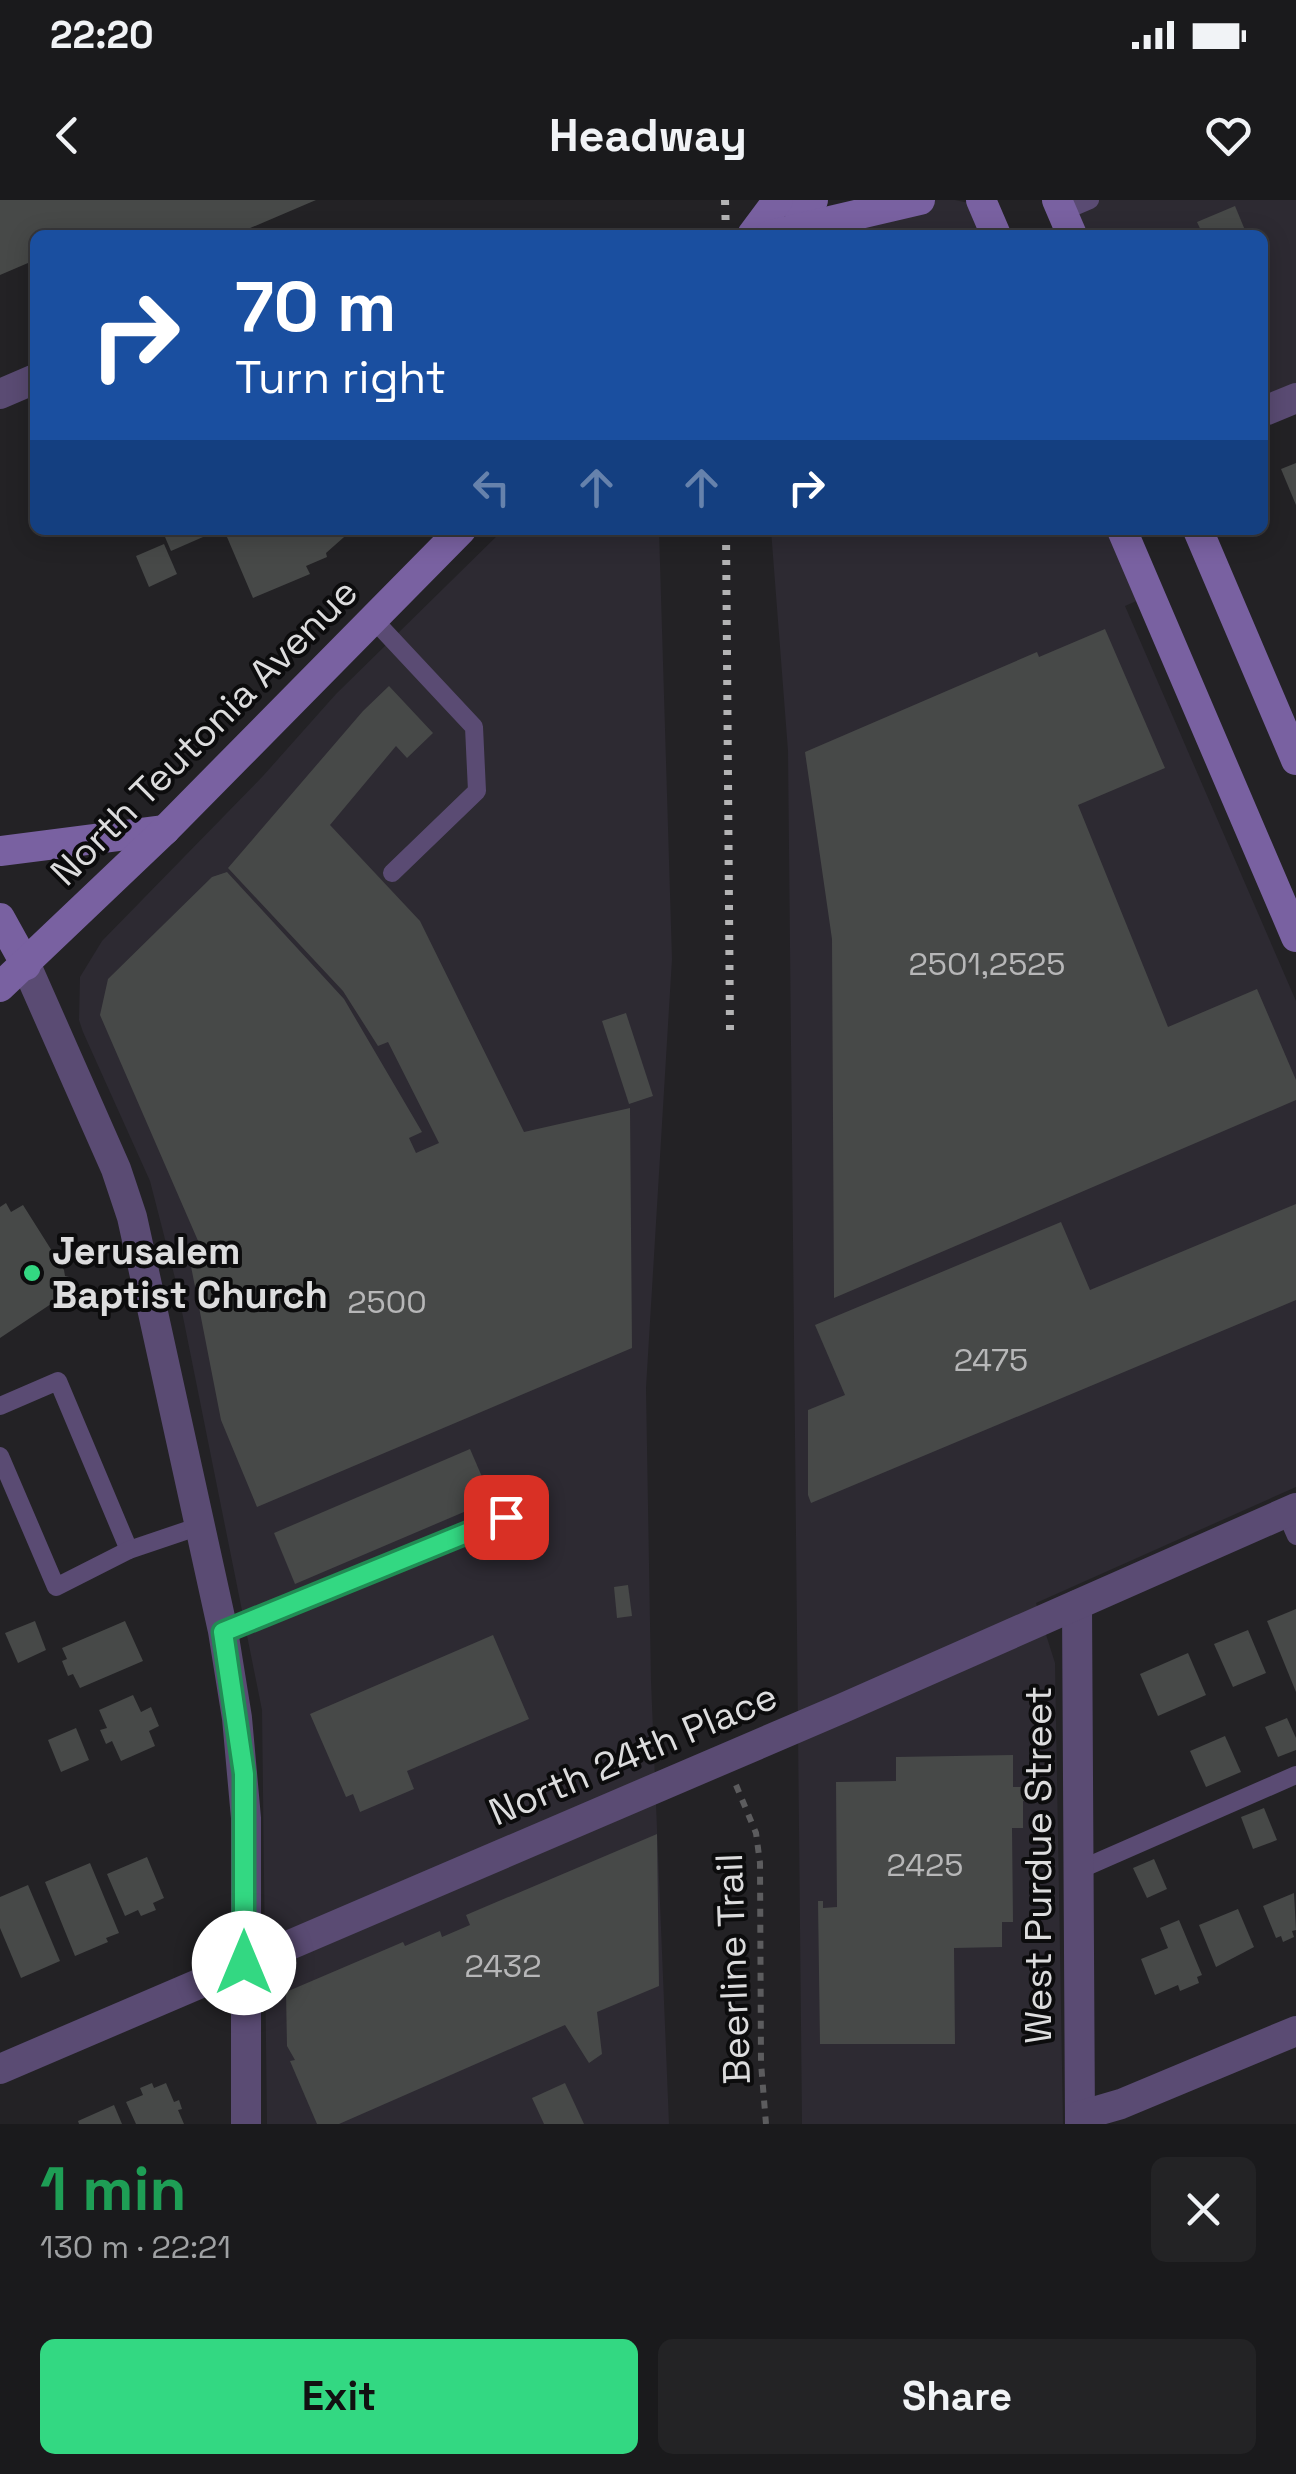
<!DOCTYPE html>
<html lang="en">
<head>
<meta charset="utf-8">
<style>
	:root { --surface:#1a1a1c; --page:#232325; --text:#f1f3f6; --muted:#9fa1a3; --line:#38383b; --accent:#33d882 }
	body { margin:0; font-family:"Space Grotesk",sans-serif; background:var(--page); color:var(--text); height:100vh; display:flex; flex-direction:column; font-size:38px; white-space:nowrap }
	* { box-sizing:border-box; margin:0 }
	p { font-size:32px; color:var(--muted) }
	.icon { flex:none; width:55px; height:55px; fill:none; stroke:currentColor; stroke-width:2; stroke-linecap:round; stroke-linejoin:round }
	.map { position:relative; height:1924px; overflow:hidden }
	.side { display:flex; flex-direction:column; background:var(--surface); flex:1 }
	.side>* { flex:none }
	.banner { position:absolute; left:30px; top:30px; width:1238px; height:305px; border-radius:15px; box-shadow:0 5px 25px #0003,0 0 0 2px var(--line); background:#1a4fa0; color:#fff; overflow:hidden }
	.pin { position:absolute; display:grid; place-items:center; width:85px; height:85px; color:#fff; margin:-42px; border-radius:20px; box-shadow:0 5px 15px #0006 }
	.me { position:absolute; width:110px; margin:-55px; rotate:0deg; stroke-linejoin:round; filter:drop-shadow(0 0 8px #0008) }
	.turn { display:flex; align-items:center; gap:35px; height:210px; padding:0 40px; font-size:45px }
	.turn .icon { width:130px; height:130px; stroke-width:2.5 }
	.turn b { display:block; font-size:70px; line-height:85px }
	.lanes { display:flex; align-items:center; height:95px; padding:0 40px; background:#0003; justify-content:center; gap:50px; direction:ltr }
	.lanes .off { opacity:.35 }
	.round { display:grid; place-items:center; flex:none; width:105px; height:105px; border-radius:15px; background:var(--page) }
	.headline { display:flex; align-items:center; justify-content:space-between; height:170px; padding:0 40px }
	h1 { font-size:60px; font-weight:800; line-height:75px; color:#1e9e55 }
	.button { display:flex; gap:20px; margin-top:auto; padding:20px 40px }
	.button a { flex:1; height:115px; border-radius:15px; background:var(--accent); color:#111; font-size:40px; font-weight:800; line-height:115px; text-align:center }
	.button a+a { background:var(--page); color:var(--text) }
	.status { display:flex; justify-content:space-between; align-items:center; height:70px; padding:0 50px; background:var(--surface); direction:ltr }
	.status svg { height:28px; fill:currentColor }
	header { display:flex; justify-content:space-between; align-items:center; height:130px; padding:0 40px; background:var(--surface); font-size:45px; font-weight:800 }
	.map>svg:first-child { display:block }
</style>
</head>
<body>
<div class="status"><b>22:20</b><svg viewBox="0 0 49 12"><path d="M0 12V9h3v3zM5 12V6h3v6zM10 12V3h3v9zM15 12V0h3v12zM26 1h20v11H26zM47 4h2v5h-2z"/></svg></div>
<header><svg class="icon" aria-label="back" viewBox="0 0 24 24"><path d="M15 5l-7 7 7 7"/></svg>Headway<svg class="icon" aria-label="heart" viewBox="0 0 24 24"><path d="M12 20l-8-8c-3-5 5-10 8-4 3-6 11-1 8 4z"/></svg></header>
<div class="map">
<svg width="1296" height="1924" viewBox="0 0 1296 1924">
	<rect width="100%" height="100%" fill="#232225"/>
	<!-- built -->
	<g fill="#2d2a32">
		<path d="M920,0H955L983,6L996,35H770Z"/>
		<path d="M1057,0H1296V198L1263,212L1262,35H1072Z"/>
		<path d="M503,330H659L672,759L646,1188L651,1481L669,1924H267L262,1510L176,1082L150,981L83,832L79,820L80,777L102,741L263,576L336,494Z"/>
		<path d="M771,330H1122L1150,395L1125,406L1296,801V1287L1036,1403L1055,1463L1063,1924H802L788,551Z"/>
	</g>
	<!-- building -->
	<g fill="#474948">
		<path d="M0,0H316L234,35H35V60L0,75Z"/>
		<path d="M1235,6L1247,35H1203L1197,22Z"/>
		<path d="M1296,263V305L1281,269Z"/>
		<path d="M162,330H219L171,351Z"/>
		<path d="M224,330H352L326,353L327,357L306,366L310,374L253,398Z"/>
		<path d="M164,344L177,374L149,387L136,356Z"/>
		<path d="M1105,429L1165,568L1078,605L1168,827L1257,789L1296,880V900L834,1098L832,739L805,552L1037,452L1039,457Z"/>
		<path d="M389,486L433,533L407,558L396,546L330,625L420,721L524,932L630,908L632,1148L257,1307L221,1220L189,1056L202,1050L100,815L108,779L212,677L227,672L344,799L422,932L409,938L416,953L439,943L388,842L378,846L343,791L228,668L363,511Z"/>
		<path d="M626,813L653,896L629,904L602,821Z"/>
		<path d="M6,1003L11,1012L23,1005L64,1070L65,1076L69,1077L65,1094L60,1092V1098L0,1138V1007Z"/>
		<path d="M1296,1004V1100L811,1303L808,1295V1210L845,1195L815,1125L1061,1022L1090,1090Z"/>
		<path d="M470,1249L492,1300L295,1384L274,1333Z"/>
		<path d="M628,1385L632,1416L617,1418L614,1387Z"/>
		<path d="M1296,1409V1492L1267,1421Z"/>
		<path d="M35,1421L46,1450L18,1463L5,1433Z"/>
		<path d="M125,1421L143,1461L80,1488L73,1474L68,1476L62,1461L67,1459L62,1448Z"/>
		<path d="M1248,1430L1266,1473L1233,1487L1214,1444Z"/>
		<path d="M493,1435L529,1519L407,1571L414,1589L360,1612L353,1594L346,1597L310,1514Z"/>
		<path d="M1188,1453L1206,1495L1158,1516L1140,1474Z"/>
		<path d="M133,1495L141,1512L151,1507L159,1526L149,1531L155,1546L121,1561L112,1541L106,1544L100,1530L107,1528L99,1510Z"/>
		<path d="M1287,1518L1296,1538V1550L1278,1557L1265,1527Z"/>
		<path d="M76,1528L89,1560L61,1572L48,1540Z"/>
		<path d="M1225,1536L1241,1572L1206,1587L1190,1551Z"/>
		<path d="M1013,1555V1587H1028V1601H1023V1628H1012L1013,1722H1002V1747L954,1748L955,1844H820L818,1701H823V1708L837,1707L836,1582L896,1581V1557Z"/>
		<path d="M1264,1608L1277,1640L1253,1649L1241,1617Z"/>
		<path d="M657,1634L659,1786L597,1812L602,1854L589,1863L565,1825L339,1924H317L290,1861L295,1860L287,1846L286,1792L403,1742L405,1746L440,1731L442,1737L470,1725L466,1715Z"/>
		<path d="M147,1657L164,1698L153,1703L156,1710L141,1716L138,1710L125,1716L107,1674Z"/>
		<path d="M1154,1659L1167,1689L1147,1698L1133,1668Z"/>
		<path d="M90,1663L119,1733L106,1738L108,1742L75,1756L45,1682Z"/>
		<path d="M28,1685L60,1761L21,1778L0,1728V1697Z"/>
		<path d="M1294,1693L1296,1730L1292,1731L1294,1737L1283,1742L1281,1736L1276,1738L1263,1706Z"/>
		<path d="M1238,1709L1254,1747L1216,1767L1199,1725Z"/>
		<path d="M1179,1720L1202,1775L1197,1777L1199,1783L1180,1791L1178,1785L1155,1795L1141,1759L1168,1748L1160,1728Z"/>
		<path d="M152,1883L154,1888L166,1883L174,1902L179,1900L182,1909L178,1910L184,1924H136L126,1902L143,1895L140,1888Z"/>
		<path d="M565,1883L584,1924H544L532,1898Z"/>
		<path d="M114,1905L122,1924H79L78,1921Z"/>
	</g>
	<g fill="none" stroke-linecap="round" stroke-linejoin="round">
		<!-- path -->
		<path stroke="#5c5c5e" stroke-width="6" stroke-dasharray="8 8" stroke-linecap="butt" d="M736,1585L756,1633L760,1663L761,1863L766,1924"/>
		<!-- lane -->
		<g stroke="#5a4b73" stroke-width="18">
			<path d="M1062,12L1090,0"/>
			<path d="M373,419L474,527L477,591L392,673"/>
			<path d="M0,1206L58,1181L129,1350"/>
			<path d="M0,1256L56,1387L129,1350L200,1326"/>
			<path d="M1286,1313L1296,1336"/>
			<path d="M223,1431L539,1303"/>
			<path d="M1079,1670L1296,1575"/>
		</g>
		<!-- street -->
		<g stroke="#5a4b73" stroke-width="30">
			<path d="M0,194L35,179"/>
			<path d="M1262,212L1296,198"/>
			<path d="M26,765L116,969L132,1017L223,1431L237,1518L246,1618V1924"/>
			<path d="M1077,1405L1080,1924"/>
			<path d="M0,1869L843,1508L1296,1308"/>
			<path d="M1080,1916L1121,1904L1296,1831"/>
		</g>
		<!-- secondary -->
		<g stroke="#7961a1" stroke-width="30">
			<path d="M981,0L996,35"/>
			<path d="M1057,0L1072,35"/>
			<path d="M778,1L810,3L813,0"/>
			<path d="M752,35L778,0"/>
			<path d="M770,35L920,0"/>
			<path d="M1122,330L1296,737"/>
			<path d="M1198,330L1296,560"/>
			<path d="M0,651L165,630"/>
			<path d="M0,718L26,765"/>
			<path d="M0,787L165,630L461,330"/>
		</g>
		<!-- rail -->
		<g stroke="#b3b3b4" stroke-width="8" stroke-dasharray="5 10" stroke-linecap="butt">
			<path d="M725,0L726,35"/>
			<path d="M726,330L730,831"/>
		</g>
	</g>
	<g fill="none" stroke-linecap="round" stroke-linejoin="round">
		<!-- route casing -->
		<g stroke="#218c54" stroke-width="25">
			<path id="route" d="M244,1763V1574L223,1432L506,1317"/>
		</g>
		<!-- route -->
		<use href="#route" stroke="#33d882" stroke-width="18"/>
	</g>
	<!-- markers -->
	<circle fill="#33d882" stroke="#0c0c0d" stroke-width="4" cx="32" cy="1073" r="10"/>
	<g text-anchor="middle" stroke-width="8" stroke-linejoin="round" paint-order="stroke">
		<!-- number labels -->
		<g font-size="32" fill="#b7b7b8">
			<text x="987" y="775">2501,2525</text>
			<text x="387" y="1113">2500</text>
			<text x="991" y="1171">2475</text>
			<text x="925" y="1676">2425</text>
			<text x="503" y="1777">2432</text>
		</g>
		<!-- street labels -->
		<g font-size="38" fill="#dcdcdd" stroke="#0c0c0d">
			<text transform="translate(204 532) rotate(-45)" y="13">North Teutonia Avenue</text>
			<text transform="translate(633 1554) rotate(-23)" y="13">North 24th Place</text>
			<text transform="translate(1038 1665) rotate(-90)" y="13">West Purdue Street</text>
			<text transform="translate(733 1769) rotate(-92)" y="13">Beerline Trail</text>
		</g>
		<!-- poi labels -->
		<g font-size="38" font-weight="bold" fill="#dcdcdd" stroke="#0c0c0d" text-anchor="start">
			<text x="52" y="1064">Jerusalem<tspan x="52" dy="44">Baptist Church</tspan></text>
		</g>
	</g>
</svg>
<div class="pin" style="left:506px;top:1317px;background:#d93025"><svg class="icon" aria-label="arrive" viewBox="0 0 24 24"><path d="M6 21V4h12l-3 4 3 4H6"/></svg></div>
<svg class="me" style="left:244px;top:1763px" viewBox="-20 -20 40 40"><circle r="19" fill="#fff"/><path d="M0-13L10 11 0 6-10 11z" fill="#33d882"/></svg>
<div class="banner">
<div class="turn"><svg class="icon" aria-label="right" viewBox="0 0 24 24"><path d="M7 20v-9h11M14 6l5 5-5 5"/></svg><div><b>70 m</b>Turn right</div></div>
<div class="lanes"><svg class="icon off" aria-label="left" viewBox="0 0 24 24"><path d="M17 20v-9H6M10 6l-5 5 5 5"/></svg><svg class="icon off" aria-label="ahead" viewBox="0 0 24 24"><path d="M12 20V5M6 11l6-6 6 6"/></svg><svg class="icon off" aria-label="ahead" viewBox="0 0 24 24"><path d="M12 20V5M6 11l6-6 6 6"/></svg><svg class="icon" aria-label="right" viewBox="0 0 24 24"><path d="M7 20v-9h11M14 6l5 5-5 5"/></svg></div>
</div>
</div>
<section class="side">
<div class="headline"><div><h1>1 min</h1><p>130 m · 22:21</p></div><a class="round"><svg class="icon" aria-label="close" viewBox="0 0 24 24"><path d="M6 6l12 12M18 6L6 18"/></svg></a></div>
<div class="button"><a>Exit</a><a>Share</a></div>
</section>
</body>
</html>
